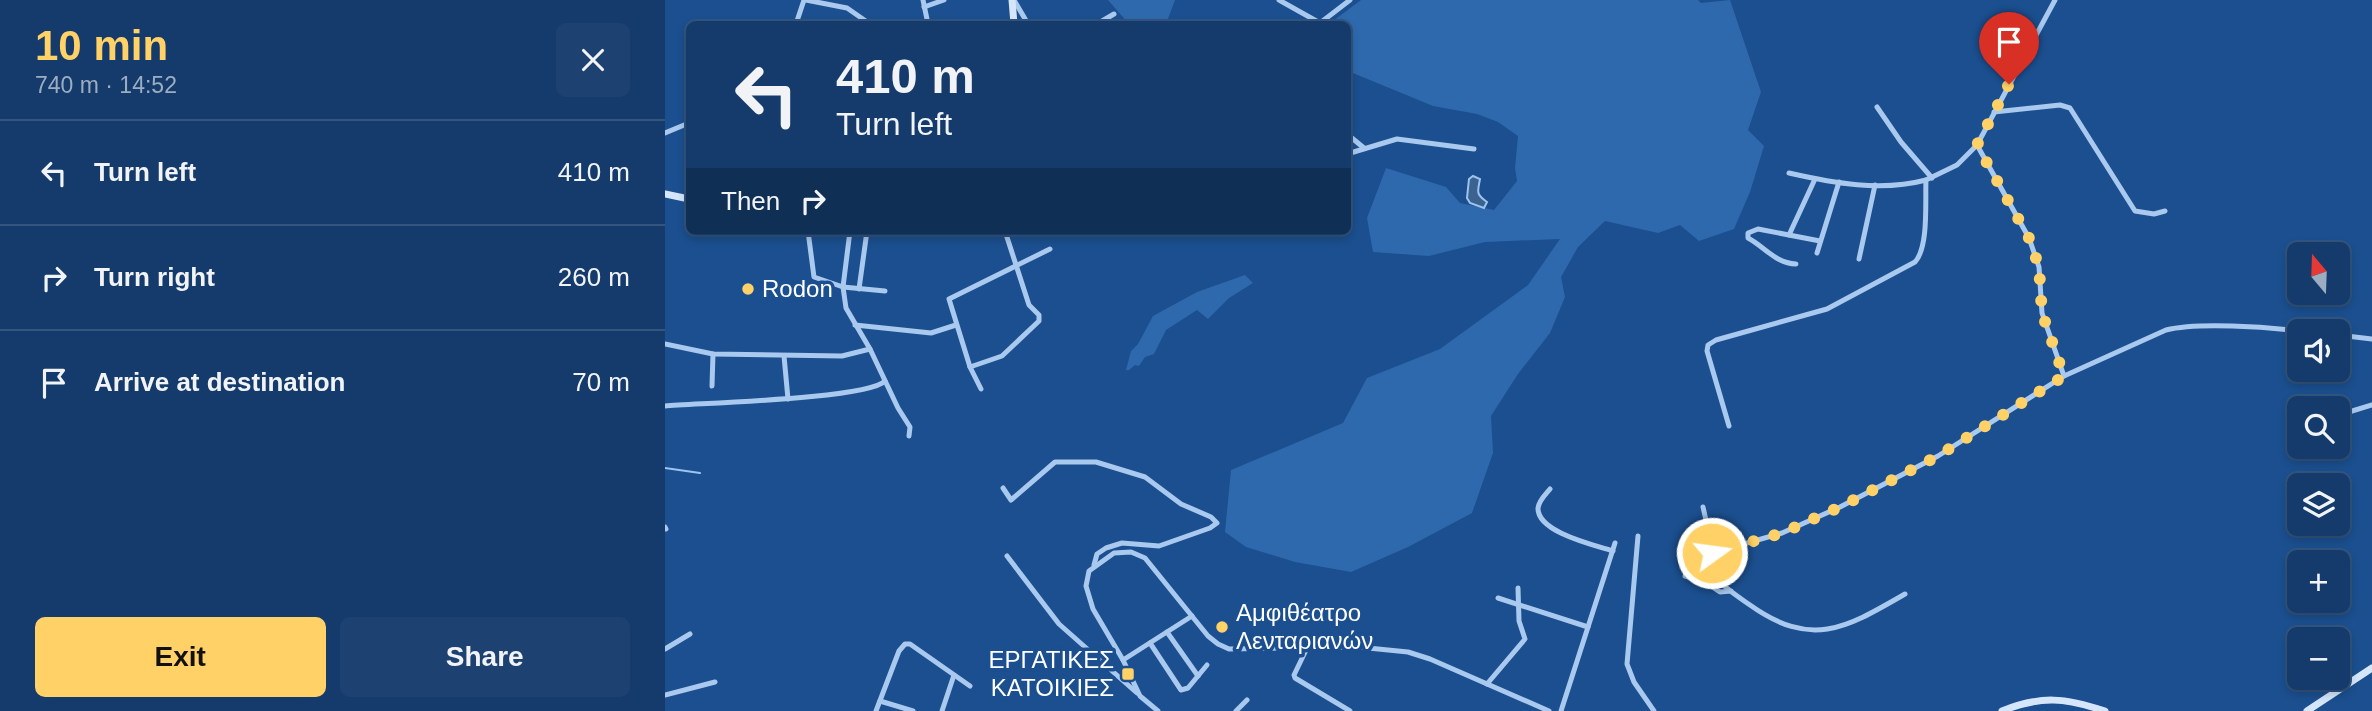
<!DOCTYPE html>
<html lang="en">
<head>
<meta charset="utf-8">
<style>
	:root { --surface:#143b6b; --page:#1d4271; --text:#f1f3f6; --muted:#9dadc1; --line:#33557e; --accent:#ffd166 }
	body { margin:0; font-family:Arial,sans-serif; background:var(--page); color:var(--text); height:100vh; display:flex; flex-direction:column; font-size:26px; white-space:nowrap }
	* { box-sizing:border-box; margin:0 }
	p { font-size:23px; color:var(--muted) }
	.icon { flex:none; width:38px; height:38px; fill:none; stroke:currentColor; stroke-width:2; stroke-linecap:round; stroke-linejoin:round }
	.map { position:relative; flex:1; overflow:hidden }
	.details { display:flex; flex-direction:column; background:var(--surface); width:665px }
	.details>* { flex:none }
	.top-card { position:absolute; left:21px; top:21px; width:665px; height:214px; border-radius:10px; box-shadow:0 4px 10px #0003,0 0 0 2px var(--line); background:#143b6b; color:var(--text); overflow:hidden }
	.needle { width:46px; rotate:341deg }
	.fabs { position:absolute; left:1622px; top:242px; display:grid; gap:14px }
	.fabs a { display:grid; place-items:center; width:63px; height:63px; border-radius:10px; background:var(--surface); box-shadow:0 4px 10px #0003,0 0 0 2px var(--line); font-size:35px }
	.pin { position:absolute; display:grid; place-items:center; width:60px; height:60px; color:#fff; margin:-72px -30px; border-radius:50% 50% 50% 0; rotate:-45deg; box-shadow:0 0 7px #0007 }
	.pin .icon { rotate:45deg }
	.me { position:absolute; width:77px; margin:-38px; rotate:76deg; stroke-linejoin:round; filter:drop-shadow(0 0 5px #0008) }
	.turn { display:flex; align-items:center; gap:24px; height:147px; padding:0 35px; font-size:32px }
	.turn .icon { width:91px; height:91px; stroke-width:2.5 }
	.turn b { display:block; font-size:49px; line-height:60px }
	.then { display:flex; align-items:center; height:66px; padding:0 35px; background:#0003; gap:14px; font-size:26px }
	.round { display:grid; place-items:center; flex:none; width:74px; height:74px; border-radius:10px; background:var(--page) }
	.head { display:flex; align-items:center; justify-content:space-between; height:119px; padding:0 35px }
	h1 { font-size:42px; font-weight:600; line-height:52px; color:var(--accent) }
	.action { display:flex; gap:14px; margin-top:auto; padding:14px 35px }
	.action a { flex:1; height:80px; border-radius:10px; background:var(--accent); color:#111; font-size:28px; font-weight:600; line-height:80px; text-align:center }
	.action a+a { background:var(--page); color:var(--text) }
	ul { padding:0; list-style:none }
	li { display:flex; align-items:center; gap:21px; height:105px; padding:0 35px; border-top:2px solid var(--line) }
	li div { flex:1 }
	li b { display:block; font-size:26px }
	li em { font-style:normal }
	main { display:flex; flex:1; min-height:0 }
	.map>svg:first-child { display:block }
</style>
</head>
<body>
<main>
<section class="details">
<div class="head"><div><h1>10 min</h1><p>740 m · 14:52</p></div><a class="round"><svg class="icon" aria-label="close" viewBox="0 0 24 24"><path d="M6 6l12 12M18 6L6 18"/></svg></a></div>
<ul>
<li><svg class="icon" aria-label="left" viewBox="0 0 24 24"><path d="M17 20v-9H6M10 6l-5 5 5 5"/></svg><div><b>Turn left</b></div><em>410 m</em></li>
<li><svg class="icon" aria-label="right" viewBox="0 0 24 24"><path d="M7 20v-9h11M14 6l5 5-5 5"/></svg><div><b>Turn right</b></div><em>260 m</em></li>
<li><svg class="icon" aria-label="arrive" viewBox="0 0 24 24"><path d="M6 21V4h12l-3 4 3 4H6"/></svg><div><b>Arrive at destination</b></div><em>70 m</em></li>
</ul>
<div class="action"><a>Exit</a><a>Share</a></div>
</section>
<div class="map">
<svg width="1707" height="711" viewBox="0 0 1707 711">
	<rect width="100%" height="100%" fill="#1b4f8f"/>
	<!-- green -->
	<g fill="#2e69ad">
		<path d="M443,0H510L501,24H464Z"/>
		<path d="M696,0H1033L1036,3L1065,0L1096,92L1083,130L1099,146L1085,192L1069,229L1034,241L1015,225L993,233L940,221L913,247L896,277L900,297L885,333L853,374L826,416L828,453L807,513L743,547L686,572L630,562L581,547L560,532L566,470L678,423L702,378L775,349L863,285L895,239L820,242L764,256L708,252L702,218L721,168L781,187L795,203L829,210L852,181L850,168L853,136L833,122L812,114L768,106L683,71L682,24H664Z"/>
		<path d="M580,275L588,283L564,298L543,319L532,310L501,330L489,354L480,357L474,366L470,365L464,370H461L466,351L473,344L488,316L532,292Z"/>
	</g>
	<!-- water -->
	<path fill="#3c6290" stroke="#9cc4f0" stroke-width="2" d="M808,176L815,179C813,191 810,194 822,202L819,208L805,203L802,198L804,179Z"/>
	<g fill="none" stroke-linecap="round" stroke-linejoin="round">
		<!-- stream -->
		<path stroke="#9cc4f0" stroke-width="2" d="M0,468L35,473"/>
		<!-- street -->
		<g stroke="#a9c9ee" stroke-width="5">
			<path d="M141,0L182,8L205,24"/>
			<path d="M258,0L263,24"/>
			<path d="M349,0L363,24"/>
			<path d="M614,0L655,23L685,0"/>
			<path d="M1390,0L1312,145L1364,238L1374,267L1377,313L1399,376"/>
			<path d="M259,7L279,0"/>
			<path d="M131,24L139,0"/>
			<path d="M432,24L449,14"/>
			<path d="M1212,107L1236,142L1267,178"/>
			<path d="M1329,112L1395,105L1405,108L1470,211L1489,214L1500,211"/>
			<path d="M0,133L24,123"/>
			<path d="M682,134L699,148"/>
			<path d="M682,154L732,139L809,149"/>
			<path d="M1124,173C1168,183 1216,192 1261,180"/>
			<path d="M143,231L149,277L178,287L220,291"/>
			<path d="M185,231L178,287L181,308L205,349L233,408L245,427L244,436"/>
			<path d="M1124,235L1150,179"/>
			<path d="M1152,253L1174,182"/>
			<path d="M1194,259L1210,185"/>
			<path d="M1131,264C1110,263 1100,247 1083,238V233L1093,229L1155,241"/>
			<path d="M194,289L202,231"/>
			<path d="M190,325L266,333L291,325"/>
			<path d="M1673,335L1707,339"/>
			<path d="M0,344L48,354L177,356L205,349"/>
			<path d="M119,356L123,399"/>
			<path d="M305,367L337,356L374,321V315L364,305L340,231"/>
			<path d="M47,386L48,354"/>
			<path d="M316,389L305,367L284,299L385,249"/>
			<path d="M0,406C35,403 203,399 220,381"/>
			<path d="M1674,415L1707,405"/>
			<path d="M1064,426L1042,351L1043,345L1051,340L1162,309L1250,262C1264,247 1260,200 1261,180L1292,165L1312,145"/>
			<path d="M338,488L346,500L390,462H431L480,477L516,504L546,517L552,523L545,528L494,546L457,543L441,548L432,554L429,565"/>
			<path d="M885,489C881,494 874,500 873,508C872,532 929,545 948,551"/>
			<path d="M1038,507L1055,582C1064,591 1075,598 1085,605C1147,649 1181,628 1240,594"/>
			<path d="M0,527L1,529"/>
			<path d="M973,536L962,664L969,682L989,711"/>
			<path d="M1047,553L1117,533L1175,507L1273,456L1399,376L1501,330C1533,322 1601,327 1634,331"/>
			<path d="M342,556L394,624L472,693"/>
			<path d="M1020,576L1038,581L1055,592L1066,591"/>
			<path d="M833,598L923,627"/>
			<path d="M502,632L533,676"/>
			<path d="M485,643L516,690L523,688L542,665"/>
			<path d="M643,646L629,675L630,678L685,711"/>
			<path d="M0,649L25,634"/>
			<path d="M458,660L527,616"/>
			<path d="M822,684L860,639L854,621L853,588"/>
			<path d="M0,695L50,682"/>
			<path d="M215,701L248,711"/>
			<path d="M211,711L234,651L240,644H245L305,686"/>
			<path d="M277,711L289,675"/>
			<path d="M493,711L475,696L458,660L428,609L421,586L424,571L449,553L466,552L480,558L543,636L553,644L564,649L693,647L743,652L765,659L884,711"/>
			<path d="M571,711L582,700"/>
			<path d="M896,711L950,543"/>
		</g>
		<!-- secondary -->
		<g stroke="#d6e6fa" stroke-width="7">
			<path d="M347,0L349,24"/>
			<path d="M0,194L24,199"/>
			<path d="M1337,711C1376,695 1401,698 1440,711"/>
			<path d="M1642,711L1707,668"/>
		</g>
	</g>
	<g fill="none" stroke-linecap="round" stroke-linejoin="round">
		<!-- route -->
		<path stroke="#ffd166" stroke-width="12" stroke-dasharray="0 21.6" d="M1047,553L1117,533L1175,507L1273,456L1399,376L1377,313L1374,267L1364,238L1312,145L1344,84"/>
	</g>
	<!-- markers -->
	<g fill="#ffd166" stroke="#1b4f8f" stroke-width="2.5">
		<circle cx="83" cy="289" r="7"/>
		<circle cx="557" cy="627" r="7"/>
		<rect x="456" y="667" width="14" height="14" rx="3.5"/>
	</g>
	<g text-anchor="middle" stroke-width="7" stroke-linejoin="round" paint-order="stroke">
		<!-- poi labels -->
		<g font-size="24" fill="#fff" stroke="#1b4f8f" text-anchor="start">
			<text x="97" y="297">Rodon</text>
			<text x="571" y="621">Αμφιθέατρο<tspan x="571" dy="28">Λενταριανών</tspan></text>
			<text x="449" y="668" text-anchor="end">ΕΡΓΑΤΙΚΕΣ<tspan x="449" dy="28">ΚΑΤΟΙΚΙΕΣ</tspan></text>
		</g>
	</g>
</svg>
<div class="fabs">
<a><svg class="needle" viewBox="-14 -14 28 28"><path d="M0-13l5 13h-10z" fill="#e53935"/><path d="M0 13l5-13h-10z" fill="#9dadc1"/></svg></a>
<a><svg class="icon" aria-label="sound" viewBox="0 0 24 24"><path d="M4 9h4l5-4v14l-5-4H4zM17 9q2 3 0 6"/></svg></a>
<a><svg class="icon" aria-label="search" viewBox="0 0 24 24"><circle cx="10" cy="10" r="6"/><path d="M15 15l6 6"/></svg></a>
<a><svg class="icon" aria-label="layers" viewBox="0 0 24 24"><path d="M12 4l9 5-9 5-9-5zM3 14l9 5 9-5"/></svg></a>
<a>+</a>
<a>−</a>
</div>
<div class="pin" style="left:1344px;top:84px;background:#d93025"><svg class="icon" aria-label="arrive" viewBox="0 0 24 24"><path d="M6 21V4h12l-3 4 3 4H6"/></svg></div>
<svg class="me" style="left:1047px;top:553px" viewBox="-20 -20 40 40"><circle r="17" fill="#ffd166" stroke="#fff" stroke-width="3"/><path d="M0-11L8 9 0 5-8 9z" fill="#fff"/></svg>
<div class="top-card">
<div class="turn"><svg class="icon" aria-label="left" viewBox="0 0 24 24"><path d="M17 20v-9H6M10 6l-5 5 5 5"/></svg><div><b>410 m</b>Turn left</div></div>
<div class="then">Then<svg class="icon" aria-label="right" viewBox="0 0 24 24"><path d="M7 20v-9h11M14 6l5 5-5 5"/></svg></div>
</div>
</div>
</main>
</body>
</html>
